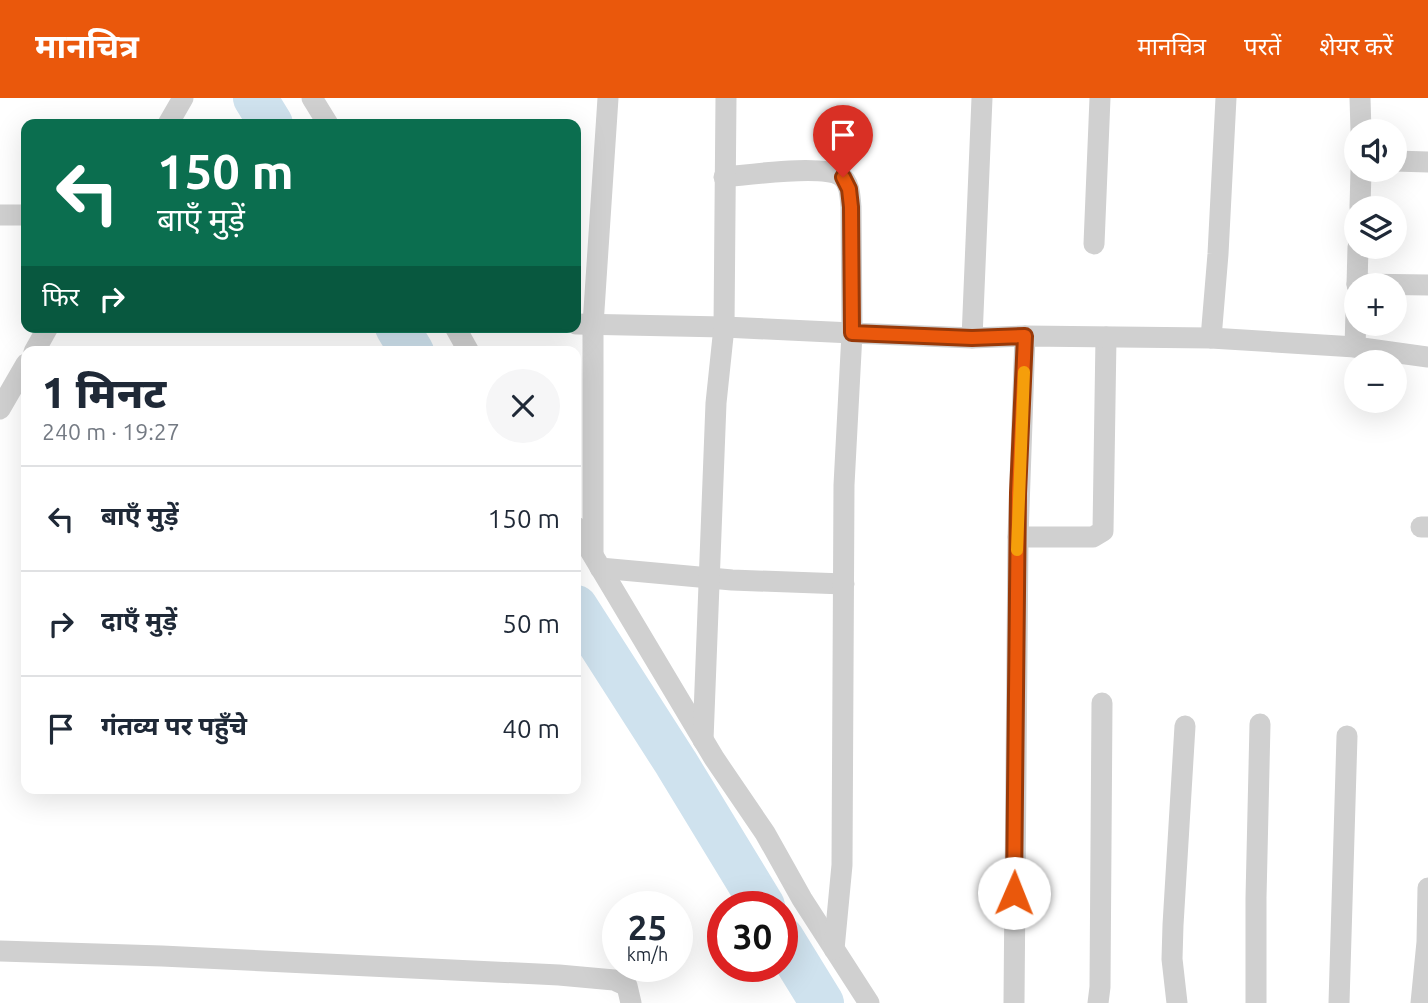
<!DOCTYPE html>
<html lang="hi">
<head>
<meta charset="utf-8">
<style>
	:root { --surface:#fff; --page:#f6f6f7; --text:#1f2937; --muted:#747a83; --line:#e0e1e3; --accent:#ea580c }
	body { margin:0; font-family:Ubuntu,"Noto Sans Devanagari",sans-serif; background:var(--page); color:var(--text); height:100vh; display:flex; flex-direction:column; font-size:26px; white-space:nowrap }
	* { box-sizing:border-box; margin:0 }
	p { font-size:23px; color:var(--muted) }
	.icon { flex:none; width:38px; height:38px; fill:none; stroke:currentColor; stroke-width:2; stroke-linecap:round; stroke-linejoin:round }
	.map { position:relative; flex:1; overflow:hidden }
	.sheet { position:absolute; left:21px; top:248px; width:560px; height:448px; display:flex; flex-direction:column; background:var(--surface); border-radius:14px; box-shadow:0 7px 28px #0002 }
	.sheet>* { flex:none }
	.guide { position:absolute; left:21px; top:21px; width:560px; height:214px; border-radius:14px; box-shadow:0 7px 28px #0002; background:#0b6e4f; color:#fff; overflow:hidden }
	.controls { position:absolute; left:1344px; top:21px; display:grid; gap:14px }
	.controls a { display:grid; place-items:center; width:63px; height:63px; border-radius:50%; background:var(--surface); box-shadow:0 7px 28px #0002; font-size:35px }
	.speed { position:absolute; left:602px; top:793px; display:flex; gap:14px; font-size:35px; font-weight:700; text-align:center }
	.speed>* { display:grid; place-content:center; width:91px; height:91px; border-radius:50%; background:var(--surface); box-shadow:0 7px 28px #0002; line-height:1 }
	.speed small { font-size:18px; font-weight:400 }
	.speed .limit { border:10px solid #d22; background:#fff; color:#111 }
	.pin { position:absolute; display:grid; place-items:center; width:60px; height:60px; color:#fff; margin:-72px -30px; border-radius:50% 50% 50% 0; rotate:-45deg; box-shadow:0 0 7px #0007 }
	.pin .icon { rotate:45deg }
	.me { position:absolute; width:77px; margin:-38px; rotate:1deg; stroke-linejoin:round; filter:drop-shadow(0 0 5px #0008) }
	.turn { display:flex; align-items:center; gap:24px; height:147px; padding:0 21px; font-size:32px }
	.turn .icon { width:91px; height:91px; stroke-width:2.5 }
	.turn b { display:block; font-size:49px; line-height:60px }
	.then { display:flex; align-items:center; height:66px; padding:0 21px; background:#0003; gap:14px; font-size:26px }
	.round { display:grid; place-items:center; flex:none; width:74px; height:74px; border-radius:37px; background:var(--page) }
	.overview { display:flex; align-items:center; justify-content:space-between; height:119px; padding:0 21px }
	h1 { font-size:42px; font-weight:800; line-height:52px }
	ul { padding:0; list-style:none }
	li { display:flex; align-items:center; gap:21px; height:105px; padding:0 21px; border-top:2px solid var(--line) }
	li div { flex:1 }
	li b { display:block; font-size:26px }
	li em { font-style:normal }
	header { display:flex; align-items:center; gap:42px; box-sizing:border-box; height:98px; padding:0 35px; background:var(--accent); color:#fff }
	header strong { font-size:33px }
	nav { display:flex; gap:38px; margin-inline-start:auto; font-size:24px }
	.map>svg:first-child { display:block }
</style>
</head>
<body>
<header>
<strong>मानचित्र</strong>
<nav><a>मानचित्र</a><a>परतें</a><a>शेयर करें</a></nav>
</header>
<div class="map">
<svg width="1428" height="905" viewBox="0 0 1428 905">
	<rect width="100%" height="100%" fill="#fff"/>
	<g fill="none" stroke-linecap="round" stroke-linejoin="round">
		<!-- river -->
		<g stroke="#cfe2ee" stroke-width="44">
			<path d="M255,0L271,26"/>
			<path d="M397,229L412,254"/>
			<path d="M576,509L676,665L763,808"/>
			<path d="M782,840L822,905"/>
		</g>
		<!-- minor -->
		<g stroke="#d0d0d0" stroke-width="21">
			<path d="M312,0L328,26"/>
			<path d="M1360,0L1361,33"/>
			<path d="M168,26L183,0"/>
			<path d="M1395,63L1428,64"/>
			<path d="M1360,110L1361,72"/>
			<path d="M0,117H26"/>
			<path d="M1094,146L1100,0"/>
			<path d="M1357,186L1428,187"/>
			<path d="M1357,187L1358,149"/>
			<path d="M576,226L724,229L852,235L851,109C850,98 850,85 841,78C822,66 748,77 724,79"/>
			<path d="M455,229L469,254"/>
			<path d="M972,240L982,0"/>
			<path d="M1211,240L1218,156L1226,0"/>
			<path d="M1355,249L1356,213"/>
			<path d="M34,254L48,229"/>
			<path d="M0,311L26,266"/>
			<path d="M576,429L714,660L765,735L802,801L869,905"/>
			<path d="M1421,429H1428"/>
			<path d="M1018,439H1093L1103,433L1106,239"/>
			<path d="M593,456V227L608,0"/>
			<path d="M600,470L732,482L844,486"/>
			<path d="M703,642L716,305L724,229L726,0"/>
			<path d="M834,851L842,767L844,387L852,235L972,240L1025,238L1211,240L1355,249L1428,259"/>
			<path d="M0,853L162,858L559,877L614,882L627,888L631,905"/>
			<path d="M1014,905L1018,439L1025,238"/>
			<path d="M1098,905L1100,889L1102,605"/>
			<path d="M1177,905L1172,861L1173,827L1185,628"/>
			<path d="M1256,905V800L1260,626"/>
			<path d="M1339,905L1347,638"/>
			<path d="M1421,905L1427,844L1428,790"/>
		</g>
	</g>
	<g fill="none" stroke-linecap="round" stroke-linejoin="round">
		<!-- route casing -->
		<g stroke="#983908" stroke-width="18">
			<path id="route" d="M843,79L849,91L851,109L852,235L972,240L1025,238L1018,395L1014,795"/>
		</g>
		<!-- route -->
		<use href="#route" stroke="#ea580c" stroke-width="12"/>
		<!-- slow -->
		<path stroke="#f59e0b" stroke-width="12" d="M1017,452L1024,274"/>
	</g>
</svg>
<div class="controls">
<a><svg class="icon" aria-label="sound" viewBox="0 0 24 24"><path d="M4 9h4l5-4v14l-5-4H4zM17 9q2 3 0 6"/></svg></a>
<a><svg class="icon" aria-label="layers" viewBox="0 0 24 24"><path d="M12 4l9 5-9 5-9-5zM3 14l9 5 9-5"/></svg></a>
<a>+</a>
<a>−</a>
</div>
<div class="speed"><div>25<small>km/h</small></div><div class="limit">30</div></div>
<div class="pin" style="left:843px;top:79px;background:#d93025"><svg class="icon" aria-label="arrive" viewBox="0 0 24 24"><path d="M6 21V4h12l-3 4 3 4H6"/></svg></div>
<svg class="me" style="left:1014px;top:795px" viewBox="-20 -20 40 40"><circle r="19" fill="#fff"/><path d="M0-13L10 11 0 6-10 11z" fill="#ea580c"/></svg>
<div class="guide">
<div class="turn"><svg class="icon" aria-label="left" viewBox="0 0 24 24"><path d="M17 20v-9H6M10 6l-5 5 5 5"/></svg><div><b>150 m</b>बाएँ मुड़ें</div></div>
<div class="then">फिर<svg class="icon" aria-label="right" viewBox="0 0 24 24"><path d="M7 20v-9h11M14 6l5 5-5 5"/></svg></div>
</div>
<section class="sheet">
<div class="overview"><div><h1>1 मिनट</h1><p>240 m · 19:27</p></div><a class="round"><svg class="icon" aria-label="close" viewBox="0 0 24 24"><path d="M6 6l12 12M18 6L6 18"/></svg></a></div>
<ul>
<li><svg class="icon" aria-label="left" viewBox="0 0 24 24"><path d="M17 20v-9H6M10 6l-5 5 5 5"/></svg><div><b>बाएँ मुड़ें</b></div><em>150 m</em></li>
<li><svg class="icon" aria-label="right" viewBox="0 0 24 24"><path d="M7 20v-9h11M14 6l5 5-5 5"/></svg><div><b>दाएँ मुड़ें</b></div><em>50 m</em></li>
<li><svg class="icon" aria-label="arrive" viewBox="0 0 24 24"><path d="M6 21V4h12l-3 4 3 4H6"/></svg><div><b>गंतव्य पर पहुँचे</b></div><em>40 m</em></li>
</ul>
</section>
</div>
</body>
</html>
